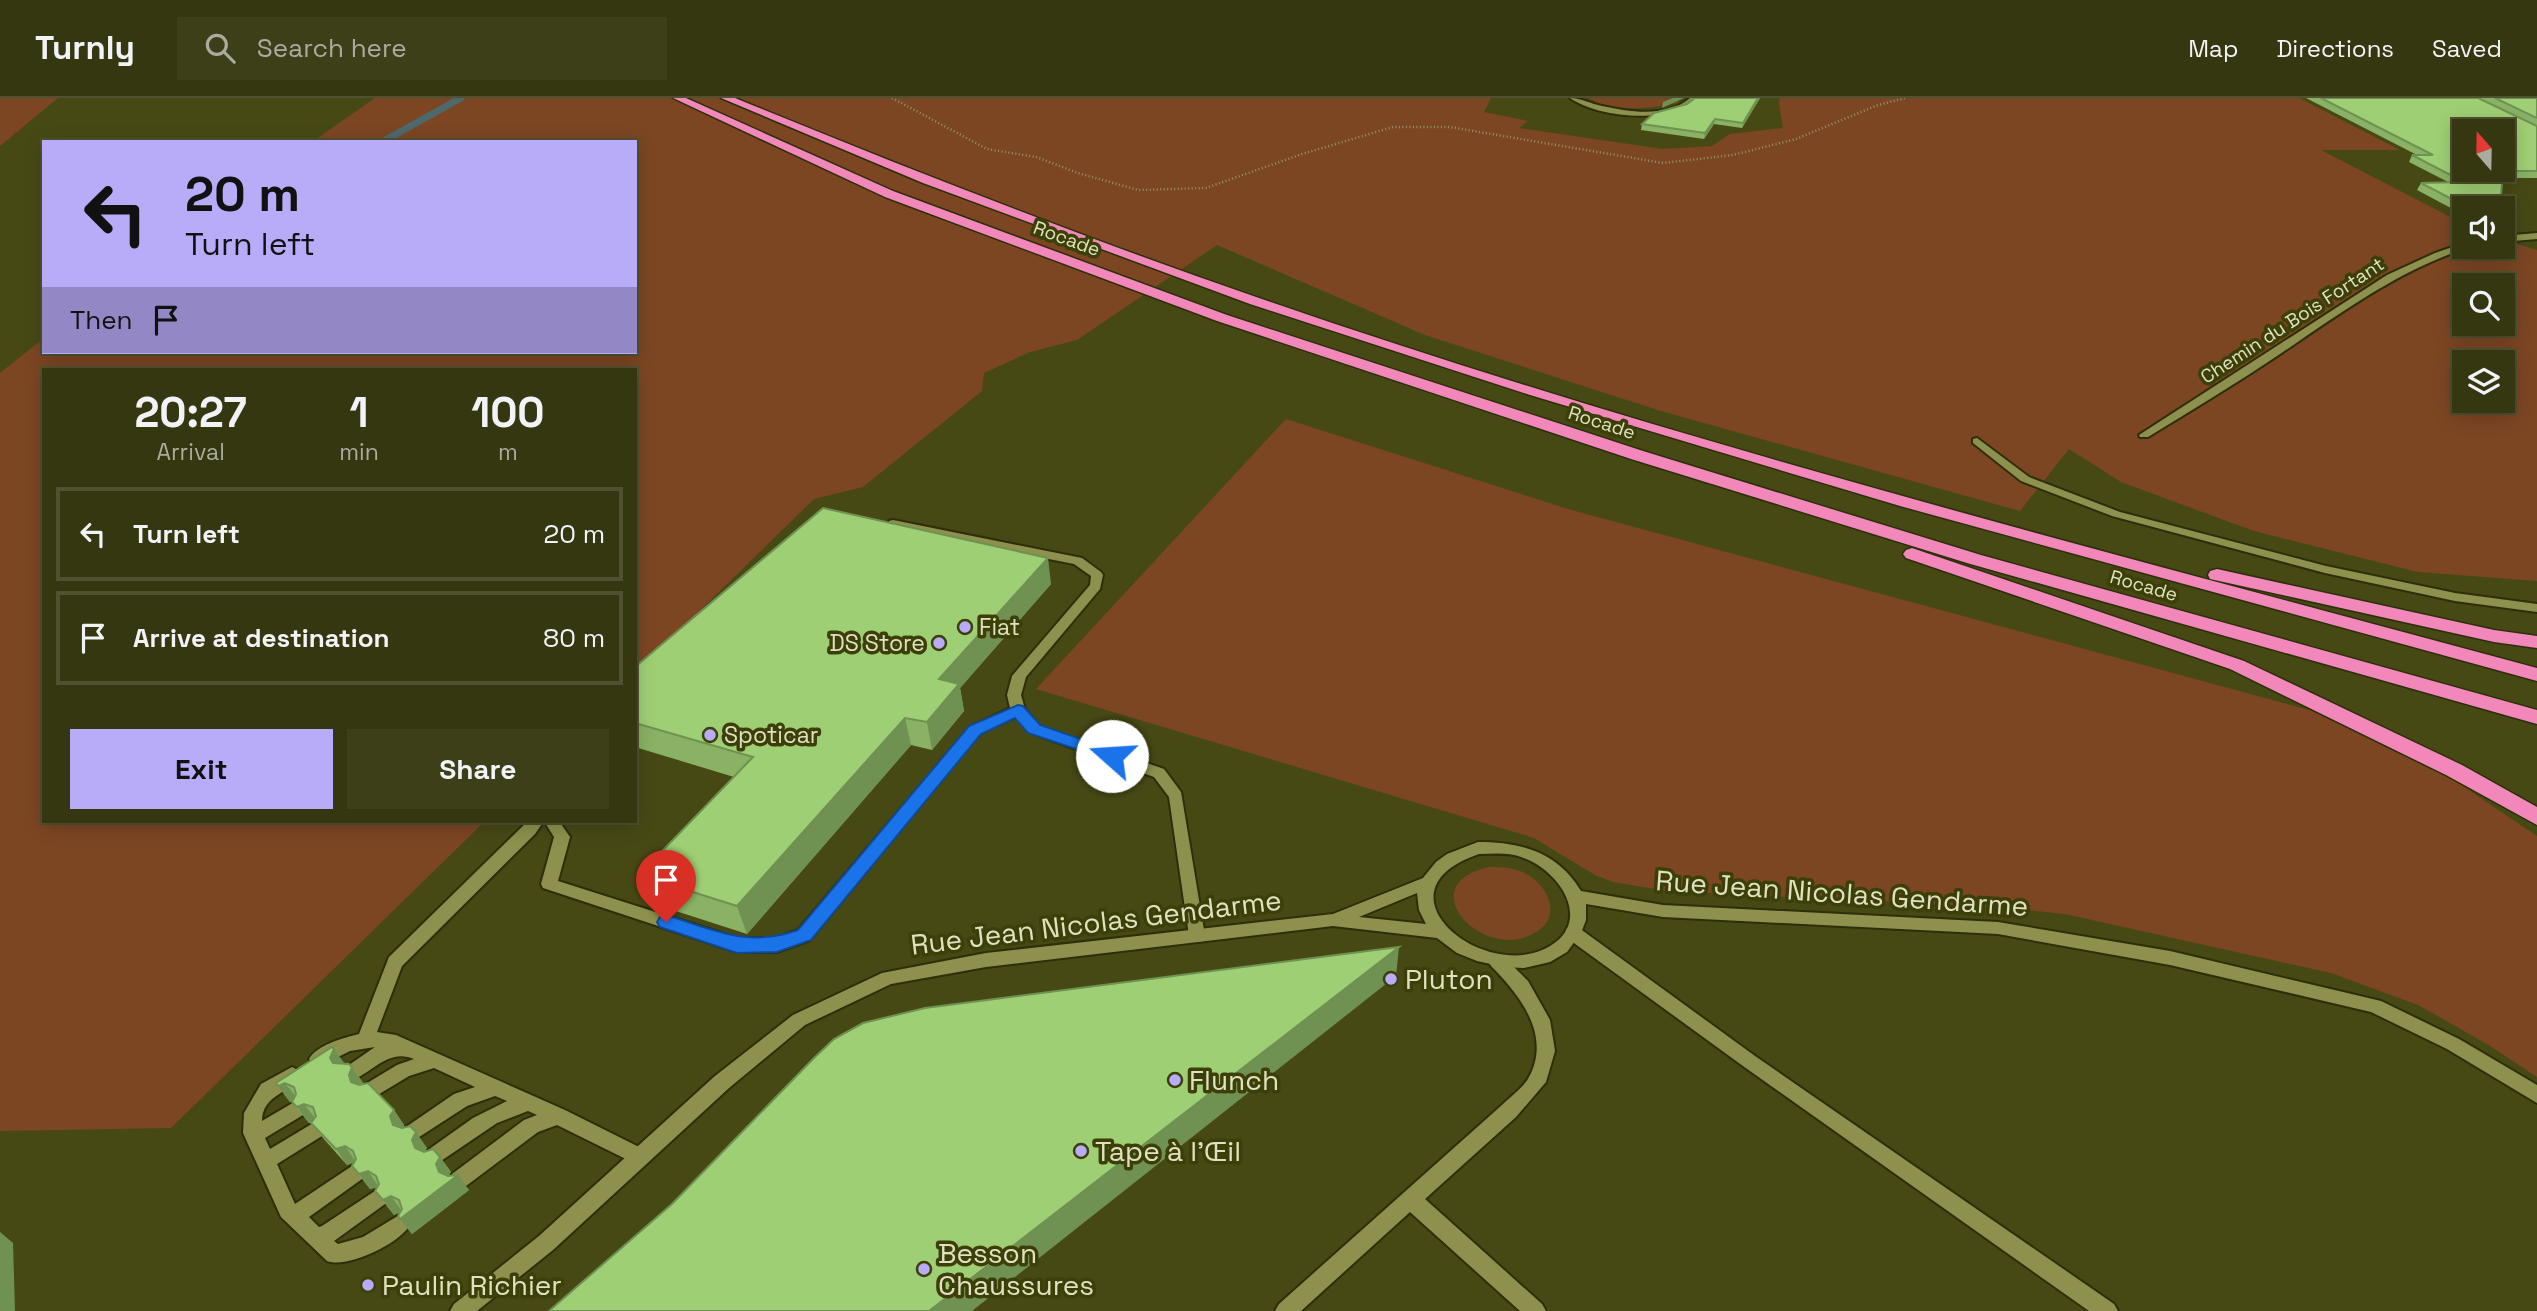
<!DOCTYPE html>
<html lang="en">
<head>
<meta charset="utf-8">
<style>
	:root { --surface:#353710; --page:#3d3f19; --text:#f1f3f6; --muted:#aaac9f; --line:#4f5130; --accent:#b8abf7 }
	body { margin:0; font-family:"Space Grotesk",sans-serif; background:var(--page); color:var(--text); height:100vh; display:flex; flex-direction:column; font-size:26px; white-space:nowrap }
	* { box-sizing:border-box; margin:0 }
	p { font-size:23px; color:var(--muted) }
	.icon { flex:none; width:38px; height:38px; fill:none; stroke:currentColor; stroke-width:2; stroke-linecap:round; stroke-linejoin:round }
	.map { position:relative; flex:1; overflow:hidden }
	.sheet { position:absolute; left:42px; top:270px; width:595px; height:455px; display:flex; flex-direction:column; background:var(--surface); border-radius:0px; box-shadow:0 4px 18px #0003,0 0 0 2px var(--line) }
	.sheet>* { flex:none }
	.hud { position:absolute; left:42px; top:42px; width:595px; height:214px; border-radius:0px; box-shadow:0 4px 18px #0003,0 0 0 2px var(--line); background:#b8abf7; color:#111; overflow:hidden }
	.needle { width:46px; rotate:340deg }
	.controls { position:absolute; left:2452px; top:21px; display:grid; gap:14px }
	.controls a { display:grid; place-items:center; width:63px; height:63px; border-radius:0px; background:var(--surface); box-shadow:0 4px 18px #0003,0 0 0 2px var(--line); font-size:35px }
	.pin { position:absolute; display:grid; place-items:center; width:60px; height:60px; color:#fff; margin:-72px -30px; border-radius:50% 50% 50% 0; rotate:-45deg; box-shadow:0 0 7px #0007 }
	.pin .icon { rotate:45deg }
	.me { position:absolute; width:77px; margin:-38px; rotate:289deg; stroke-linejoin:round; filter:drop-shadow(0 0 5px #0008) }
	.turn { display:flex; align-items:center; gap:24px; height:147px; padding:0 28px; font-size:32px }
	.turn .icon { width:91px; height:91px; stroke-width:2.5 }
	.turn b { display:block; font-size:49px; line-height:60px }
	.then { display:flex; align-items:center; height:66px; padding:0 28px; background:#0003; gap:14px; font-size:26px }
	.eta { display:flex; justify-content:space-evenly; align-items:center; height:119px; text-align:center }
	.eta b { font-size:42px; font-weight:700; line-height:49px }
	.button { display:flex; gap:14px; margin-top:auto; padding:14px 28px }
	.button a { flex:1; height:80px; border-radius:0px; background:var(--accent); color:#111; font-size:28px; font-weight:700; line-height:80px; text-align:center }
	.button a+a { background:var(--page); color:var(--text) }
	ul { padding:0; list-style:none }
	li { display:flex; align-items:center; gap:21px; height:94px; margin:0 14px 10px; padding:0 14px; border:4px solid var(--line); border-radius:0px }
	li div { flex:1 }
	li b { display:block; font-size:26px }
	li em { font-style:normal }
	header { display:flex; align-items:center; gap:42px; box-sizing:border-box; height:98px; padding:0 35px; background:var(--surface); border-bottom:2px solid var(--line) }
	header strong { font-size:33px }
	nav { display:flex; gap:38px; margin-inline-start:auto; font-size:24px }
	.search { width:490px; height:63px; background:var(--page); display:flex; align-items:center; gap:18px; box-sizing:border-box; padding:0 24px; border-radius:0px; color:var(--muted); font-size:26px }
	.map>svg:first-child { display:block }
</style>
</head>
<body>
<header>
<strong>Turnly</strong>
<div class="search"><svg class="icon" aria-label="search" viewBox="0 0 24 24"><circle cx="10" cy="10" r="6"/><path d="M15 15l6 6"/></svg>Search here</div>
<nav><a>Map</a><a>Directions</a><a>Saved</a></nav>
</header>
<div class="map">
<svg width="2537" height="1213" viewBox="0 0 2537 1213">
	<rect width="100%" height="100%" fill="#474915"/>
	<!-- green -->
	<g fill="#7c4623" fill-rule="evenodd">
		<path d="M0,0H58L0,48Z"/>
		<path d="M375,0H1491L1484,14L1528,23L1519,30L1663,51L1712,48L1730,36L1783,30L1779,6L1780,0H2299L2400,52H2321L2464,126V149H2502L2503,142L2537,152V483L2418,474L2254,433L2121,384L2069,351L2020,413L1661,313L1425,237L1217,147L1077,242L1030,254L984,275L982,293L863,389L814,401L635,576V271H44V723H485L171,1030L0,1033V275L44,240V254H635V44H312ZM2464,187H2502V226H2464ZM2464,264H2502V303H2464Z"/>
		<path d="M1588,0H1679L1678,5C1649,10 1615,16 1588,0Z"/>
		<path d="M1286,321L1568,411L2313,613L2445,676L2537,738V979L2487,946L2418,907L2331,875L2065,816L2010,810L1667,793L1613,784L1595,777L1534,740L1036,591Z"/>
		<path d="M1489,769C1499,769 1510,769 1520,773C1545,782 1565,816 1536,834C1485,867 1408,787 1489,769Z"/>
	</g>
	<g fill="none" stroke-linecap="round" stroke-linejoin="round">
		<!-- stream -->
		<path stroke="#4d696b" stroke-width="7" d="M382,44L461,0"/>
		<!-- lane casing -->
		<g stroke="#2d2f0a" stroke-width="4">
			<g id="lane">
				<path d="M2464,145V149L2467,150C2397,173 2341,215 2280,256C2237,285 2192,312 2148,339H2140L2139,337L2387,177L2435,155Z"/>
				<path d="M1977,340L2029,379L2120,414L2326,468L2455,495L2537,506V514L2455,503L2325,475L2112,418L2021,383L1973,345V341Z"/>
				<path d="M893,422L1082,460L1101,474L1103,477L1100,491L1026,579L1021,597L1025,611L1039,628L1164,671L1181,694L1205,838L1203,843L1197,844L1191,843L1189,838L1169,699L1154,679L1029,634L1016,619L980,635L810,842L777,854H737L543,790L541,786L554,739L544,723L535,736L402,868L377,934L396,937L565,1012L647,1053L650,1059L647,1065L640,1068L557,1027L538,1034L466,1088L459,1091L452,1088L449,1082L452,1076L524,1022L537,1017L528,1013L497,1025L435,1067L428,1064L425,1058L428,1052L473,1020L507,1003L495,998L467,1008L413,1043L406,1041L403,1035L406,1029L454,996L475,989L434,970L409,978L371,1001L364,999L362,993L364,987L397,967L414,961C389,950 373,974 352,982L346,979L343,974L346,969L375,949L350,953L318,969L312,966L309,961C317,947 343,940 359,936L389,859L528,723H559L570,739L558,783L737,840H776L798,832L970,629L1010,610L1007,597L1012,578L1090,487L1091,478L1074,466L889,429V423Z"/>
				<path d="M1573,829L1579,830L1755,958L2114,1206L2118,1213H2089L1743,968L1567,840L1565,835L1567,830Z"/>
				<path d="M1497,856L1503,858L1528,883L1550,922L1555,953L1546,984L1516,1019L1425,1101L1542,1206L1546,1213H1520L1410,1114L1301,1213H1275L1279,1206L1502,1007C1510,999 1524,989 1529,979C1552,937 1519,896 1491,868L1488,863L1491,858Z"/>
				<path d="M292,969L298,972L301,977C292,995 262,996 262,1023L296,1003L303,1005L305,1011L303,1017L265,1040L270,1051L315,1024L322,1026L325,1032L322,1038L277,1066L295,1106L355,1066L362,1069L365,1075L362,1081L309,1119L319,1129L322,1128L378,1091L385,1094L388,1100L385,1106L334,1143L338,1146L363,1139L401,1116L408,1118L411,1125C402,1145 347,1171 327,1163L281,1119L243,1035L244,1015L261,986Z"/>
			</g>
		</g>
		<!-- street casing -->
		<g stroke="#2d2f0a" stroke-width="4">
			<g id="street">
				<path d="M1570,0C1581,0 1591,6 1602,8C1629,14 1668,20 1690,0H1697C1672,27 1598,20 1570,0Z"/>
				<path d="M2537,135V141L2502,144V138Z"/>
				<path d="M1478,744C1521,744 1558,754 1581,793L1663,807L1998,824L2170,853L2381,903L2459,941L2537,987V1005L2447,951L2371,914L2170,867L1998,836L1663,819L1586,806V822L1581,835L1567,854L1550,864L1524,870L1504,869L1477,863L1457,855L1437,840L1333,828L986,869L891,886L805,927L729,990L553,1152L477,1213H450L454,1206L539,1138L715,978L793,917L882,875L986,855L1333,816L1423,780L1436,764L1447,756ZM1479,756C1493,756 1508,754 1521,759C1563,773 1596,829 1542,852C1477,880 1373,792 1479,756ZM1417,795L1419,812L1426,826L1359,819Z"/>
			</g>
		</g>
		<!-- highway casing -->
		<g stroke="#2d2f0a" stroke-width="3">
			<g id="highway">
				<path d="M673,0H686L893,93L1227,217L1643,353L1981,457L2537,612V626L1967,465L1631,361L1217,223L885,99Z"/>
				<path d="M721,0H735C908,71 1082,139 1259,200C1678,345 2109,454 2537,570V583L1900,408L1530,297L1250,206L923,85Z"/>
				<path d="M1912,450L2244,563L2462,667L2537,709V727L2446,677L2230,571L1906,460L1903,456L1906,452Z"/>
				<path d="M2217,471L2494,532L2537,538V550L2494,544L2210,481L2208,477L2210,473Z"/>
			</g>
		</g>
		<!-- path -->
		<path stroke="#93956a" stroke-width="2.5" stroke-dasharray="1 2.5" stroke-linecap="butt" d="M892,0L987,51L1036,59L1078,75L1138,92L1206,90L1302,56L1393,29H1450L1663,65L1733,57L1796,41L1878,7L1905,0"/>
		<!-- lane -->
		<use href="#lane" fill="#8d914d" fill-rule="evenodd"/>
		<!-- street -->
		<use href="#street" fill="#8d914d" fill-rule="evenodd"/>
		<!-- highway -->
		<use href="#highway" fill="#f188b9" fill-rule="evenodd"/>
	</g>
	<!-- wall -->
	<g fill="#89b264">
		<path d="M1760,0L1742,30L1714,26L1704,41L1641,32L1642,26Z"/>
		<path d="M2306,0H2478L2537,28V80H2502L2500,110H2464V117L2417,92L2421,85L2448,84L2409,64L2412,57H2417Z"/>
		<path d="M2479,0H2537V28Z"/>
		<path d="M1051,486L960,590L964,613L932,652L911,647L747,836L651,805L639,777L734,679L635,649V569Z"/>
		<path d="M344,965L352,969L363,985L362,986L394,1012L404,1027L403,1030L427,1050L424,1054L440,1059L451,1074L448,1078L469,1092L412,1136L398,1118L400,1114L394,1117L375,1093L377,1089L370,1091L352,1068L354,1064L347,1067L323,1040L311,1025L313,1023L309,1025L292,1004L293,1002L290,1004L276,985Z"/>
	</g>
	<!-- shaded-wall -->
	<g fill="#6f9151">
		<path d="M1673,0H1684L1662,10L1663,4Z"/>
		<path d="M1758,0H1760L1742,30L1743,25Z"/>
		<path d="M1715,21L1714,26L1704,41L1705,35Z"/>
		<path d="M1048,460L1051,486L960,590L964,613L932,652L927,624L939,581Z"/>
		<path d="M905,620L911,647L747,836L737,808Z"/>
		<path d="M1399,849L1396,878L972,1213H929Z"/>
		<path d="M334,951L345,966L341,975L330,960Z"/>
		<path d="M352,969L363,985L360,992L351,984L349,977Z"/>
		<path d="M285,985L297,1000L290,1004L278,988Z"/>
		<path d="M304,1006L316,1021L309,1025L297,1009Z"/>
		<path d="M394,1012L404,1027L401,1034L393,1027L390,1018Z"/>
		<path d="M416,1034L427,1050L423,1057L415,1050L412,1042Z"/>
		<path d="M345,1048L356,1064L347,1067L336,1051Z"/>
		<path d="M440,1059L451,1074L447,1081L458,1077L469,1092L412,1136L400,1121L439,1074L436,1066Z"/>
		<path d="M368,1073L379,1089L370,1091L359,1076Z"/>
		<path d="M391,1098L402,1113L394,1117L383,1102Z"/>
		<path d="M0,1134L13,1145L15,1213H0Z"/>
	</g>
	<!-- building -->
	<g fill="#9fcf74" stroke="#6f9151" stroke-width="2" fill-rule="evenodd">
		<path d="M1695,0H1758L1743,25L1715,21L1705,35L1642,26L1654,15L1687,6Z"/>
		<path d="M2321,0H2478L2537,28V73H2503L2500,110H2469L2421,85L2464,84L2412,57H2433ZM2464,33H2502V72H2464Z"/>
		<path d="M2495,0H2537V20Z"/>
		<path d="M823,410L1048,460L939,581L959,586L927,624L905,620L737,808L639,777L753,659L635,625V569Z"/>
		<path d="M1399,849L929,1213H549L672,1106L814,960L834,941L863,925L925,910Z"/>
		<path d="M332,949L334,951L330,960L333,965L349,966L352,969L349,977L351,984L359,987L368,985L394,1012L390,1018L393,1027L402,1030L410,1028L416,1034L412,1042L415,1050L424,1054L433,1051L440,1059L436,1066L439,1074L448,1078L458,1077L400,1121L398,1118L402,1111L399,1102L391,1098L383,1102L375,1093L379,1086L376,1078L368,1073L359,1076L352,1068L356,1061L353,1053L345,1048L336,1051L311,1025L316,1018L313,1009L304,1006L297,1009L292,1004L296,996L294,989L285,985L278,988L276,985Z"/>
	</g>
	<!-- route -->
	<path fill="#1a73e8" stroke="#114b97" stroke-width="2" d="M1018,607L1023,608L1040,627L1118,654L1120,658L1112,663L1028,635L1015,620L981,636L811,842L777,854L737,855L660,829L657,824L660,819L666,817C715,832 747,850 798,832L969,628Z"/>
	<!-- markers -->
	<g fill="#b8abf7" stroke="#3d3f08" stroke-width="2.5">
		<circle cx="965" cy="529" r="7"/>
		<circle cx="939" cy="545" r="7"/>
		<circle cx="710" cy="637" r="7"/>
		<circle cx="1391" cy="881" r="7"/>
		<circle cx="1175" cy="982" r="7"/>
		<circle cx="1081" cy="1053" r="7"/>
		<circle cx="924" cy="1171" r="7"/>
		<circle cx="368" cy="1187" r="7"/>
	</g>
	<g text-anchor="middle" stroke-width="7" stroke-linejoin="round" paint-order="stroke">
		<!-- far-street labels -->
		<g font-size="19" fill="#dfe2c0" stroke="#3d3f08">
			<text transform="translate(1067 140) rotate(20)" y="7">Rocade</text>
			<text transform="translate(2292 222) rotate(-33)" y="7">Chemin du Bois Fortant</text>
			<text transform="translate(1602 324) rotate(18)" y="7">Rocade</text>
			<text transform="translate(2144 487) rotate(16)" y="7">Rocade</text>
		</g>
		<!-- poi labels -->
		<g font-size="23" fill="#dfe2c0" stroke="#3d3f08" text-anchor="start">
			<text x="979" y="537">Fiat</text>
			<text x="925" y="553" text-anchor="end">DS Store</text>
			<text x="724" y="645">Spoticar</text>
		</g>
		<!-- near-street labels -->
		<g font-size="28" fill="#dfe2c0" stroke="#3d3f08">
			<text transform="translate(1842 795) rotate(4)" y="10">Rue Jean Nicolas Gendarme</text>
			<text transform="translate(1096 824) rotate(-7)" y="10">Rue Jean Nicolas Gendarme</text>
		</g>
		<!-- near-poi labels -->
		<g font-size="28" fill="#dfe2c0" stroke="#3d3f08" text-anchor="start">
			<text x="1405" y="891">Pluton</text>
			<text x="1189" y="992">Flunch</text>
			<text x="1095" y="1063">Tape à l'Œil</text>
			<text x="938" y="1165">Besson<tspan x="938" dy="32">Chaussures</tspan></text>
			<text x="382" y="1197">Paulin Richier</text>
		</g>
	</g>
</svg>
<div class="controls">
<a><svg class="needle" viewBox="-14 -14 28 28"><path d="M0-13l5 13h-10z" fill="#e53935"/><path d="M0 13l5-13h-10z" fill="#aaac9f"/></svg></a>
<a><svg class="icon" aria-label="sound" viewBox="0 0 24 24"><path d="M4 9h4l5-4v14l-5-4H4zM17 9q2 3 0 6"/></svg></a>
<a><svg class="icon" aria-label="search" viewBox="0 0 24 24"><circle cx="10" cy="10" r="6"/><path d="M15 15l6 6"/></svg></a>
<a><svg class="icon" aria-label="layers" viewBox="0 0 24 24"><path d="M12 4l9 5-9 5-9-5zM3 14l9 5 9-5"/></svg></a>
</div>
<div class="pin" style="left:666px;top:824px;background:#d93025"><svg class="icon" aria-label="arrive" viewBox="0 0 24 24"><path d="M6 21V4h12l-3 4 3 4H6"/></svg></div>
<svg class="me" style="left:1112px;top:658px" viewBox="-20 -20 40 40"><circle r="19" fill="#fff"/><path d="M0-13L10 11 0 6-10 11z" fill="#1a73e8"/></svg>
<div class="hud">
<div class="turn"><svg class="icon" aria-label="left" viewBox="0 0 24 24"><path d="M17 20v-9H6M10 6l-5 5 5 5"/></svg><div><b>20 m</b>Turn left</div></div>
<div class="then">Then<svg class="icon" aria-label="arrive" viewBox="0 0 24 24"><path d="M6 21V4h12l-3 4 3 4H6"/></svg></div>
</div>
<section class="sheet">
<div class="eta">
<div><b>20:27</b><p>Arrival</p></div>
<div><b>1</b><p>min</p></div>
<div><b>100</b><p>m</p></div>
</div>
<ul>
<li><svg class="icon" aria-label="left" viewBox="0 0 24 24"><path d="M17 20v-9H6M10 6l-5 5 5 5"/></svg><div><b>Turn left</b></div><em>20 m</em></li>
<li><svg class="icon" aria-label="arrive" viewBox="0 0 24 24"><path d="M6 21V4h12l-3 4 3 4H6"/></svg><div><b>Arrive at destination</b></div><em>80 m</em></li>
</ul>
<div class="button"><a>Exit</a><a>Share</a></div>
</section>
</div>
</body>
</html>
